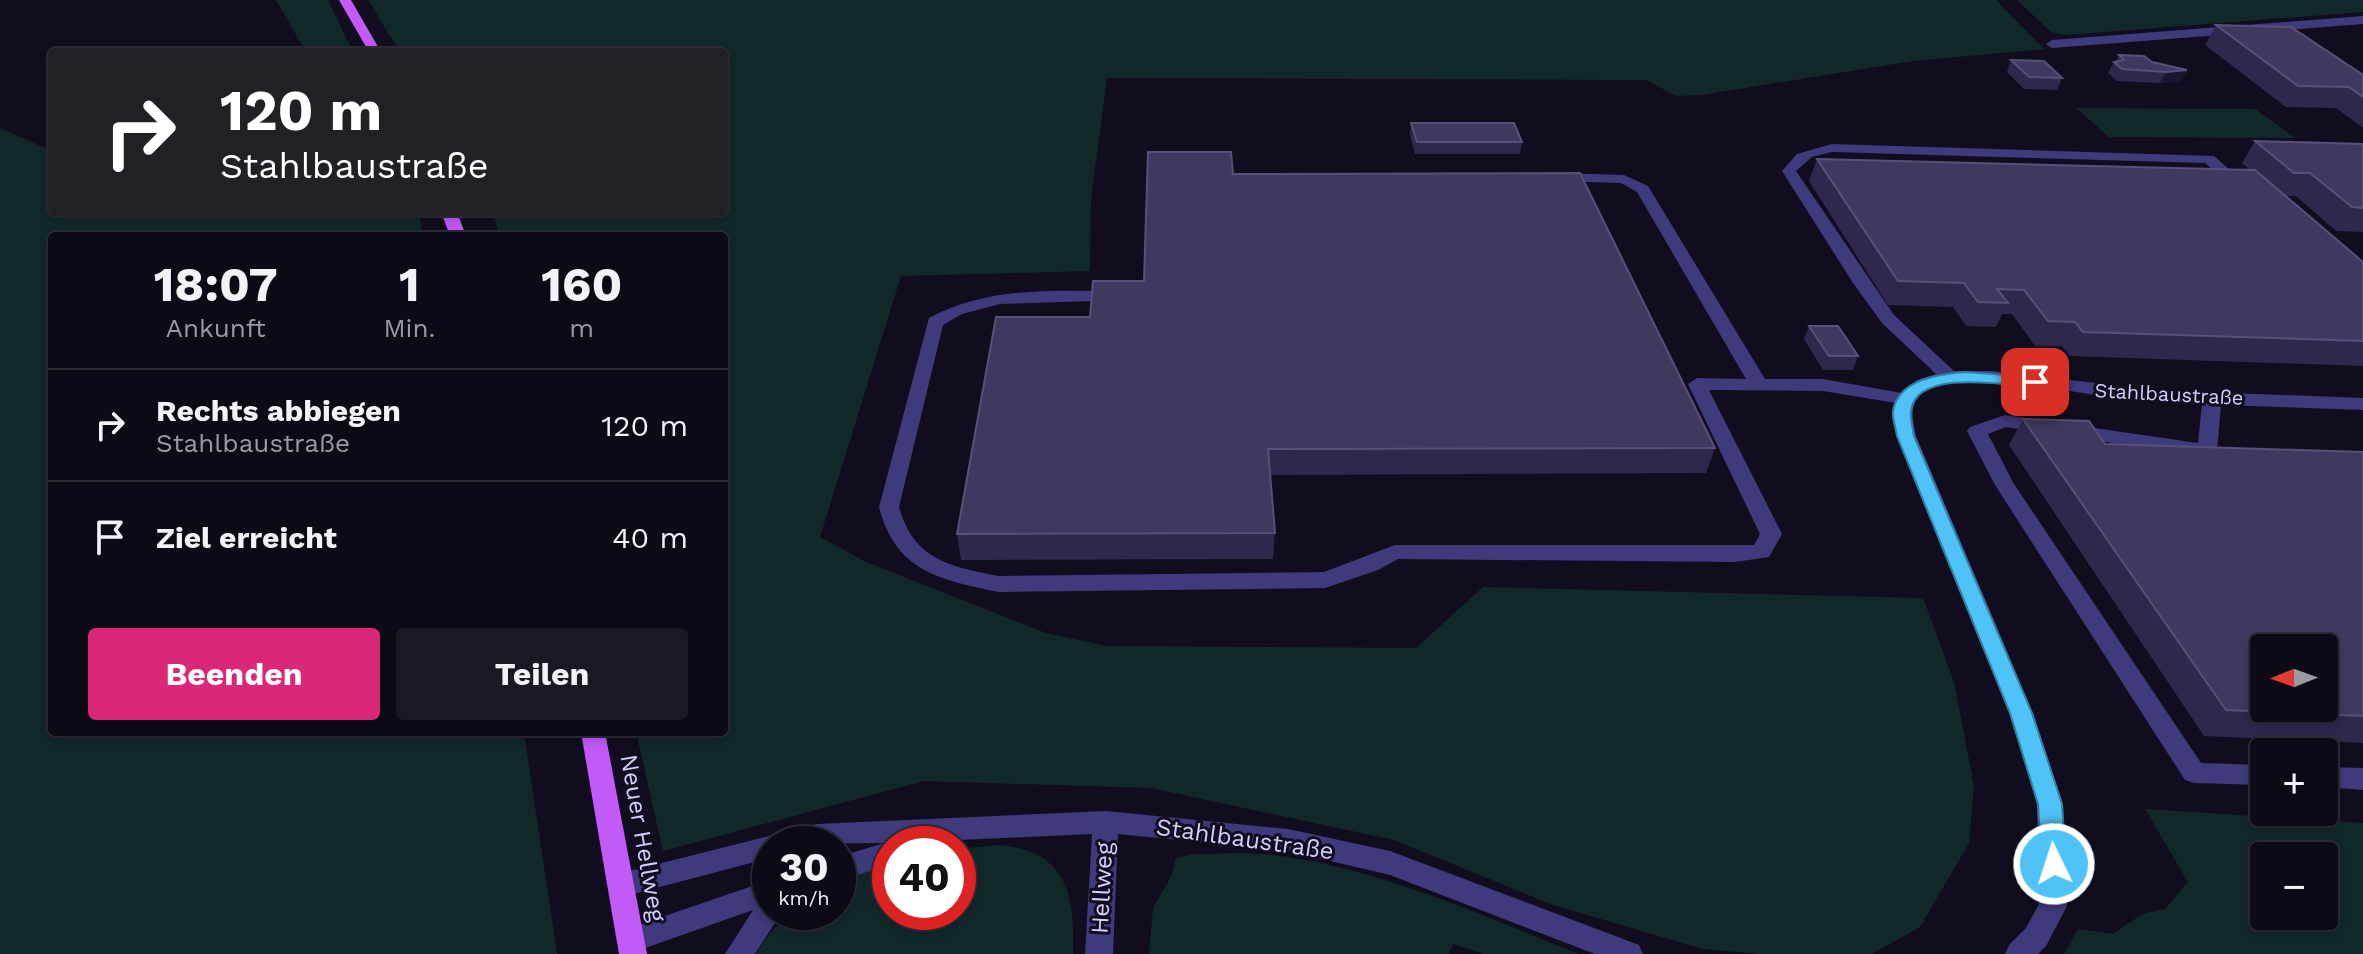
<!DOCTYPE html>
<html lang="de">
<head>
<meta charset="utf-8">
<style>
	:root { --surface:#0d0a17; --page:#1b1824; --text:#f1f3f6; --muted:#9a9aa1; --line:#2d2b36; --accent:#db2777 }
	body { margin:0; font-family:"Work Sans",sans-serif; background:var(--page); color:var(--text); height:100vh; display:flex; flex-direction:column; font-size:30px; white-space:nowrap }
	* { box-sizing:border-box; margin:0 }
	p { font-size:26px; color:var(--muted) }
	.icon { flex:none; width:44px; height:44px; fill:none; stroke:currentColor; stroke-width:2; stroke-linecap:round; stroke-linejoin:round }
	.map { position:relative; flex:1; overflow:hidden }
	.sheet { position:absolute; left:48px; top:232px; width:680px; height:504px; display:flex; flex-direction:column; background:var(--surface); border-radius:8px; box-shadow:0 4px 12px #0003,0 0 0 2px var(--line) }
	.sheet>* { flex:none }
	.hud { position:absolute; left:48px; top:48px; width:680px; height:168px; border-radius:8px; box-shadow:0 4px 12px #0003,0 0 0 2px var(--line); background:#202124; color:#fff; overflow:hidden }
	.needle { width:52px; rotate:269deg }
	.buttons { position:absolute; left:2250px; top:634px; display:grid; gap:16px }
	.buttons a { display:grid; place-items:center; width:88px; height:88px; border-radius:8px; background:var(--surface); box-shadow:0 4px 12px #0003,0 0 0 2px var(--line); font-size:40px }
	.speed { position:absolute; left:752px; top:826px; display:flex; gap:16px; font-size:40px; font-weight:700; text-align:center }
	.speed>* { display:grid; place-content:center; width:104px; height:104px; border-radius:50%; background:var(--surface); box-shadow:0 4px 12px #0003,0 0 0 2px var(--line); line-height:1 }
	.speed small { font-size:20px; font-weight:400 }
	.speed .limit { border:12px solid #d22; background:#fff; color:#111 }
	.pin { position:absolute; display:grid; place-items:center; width:68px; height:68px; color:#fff; margin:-34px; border-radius:16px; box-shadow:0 4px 12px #0006 }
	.me { position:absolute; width:88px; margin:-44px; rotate:356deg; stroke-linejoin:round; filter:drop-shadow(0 0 6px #0008) }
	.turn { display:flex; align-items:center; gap:28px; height:168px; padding:0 40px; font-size:36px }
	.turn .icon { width:104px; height:104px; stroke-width:2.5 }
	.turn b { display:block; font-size:56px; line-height:68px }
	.eta { display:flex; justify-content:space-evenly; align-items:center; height:136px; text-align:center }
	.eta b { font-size:48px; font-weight:700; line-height:56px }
	.cta { display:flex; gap:16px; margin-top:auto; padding:16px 40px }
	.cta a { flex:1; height:92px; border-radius:8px; background:var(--accent); color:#fff; font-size:32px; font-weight:700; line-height:92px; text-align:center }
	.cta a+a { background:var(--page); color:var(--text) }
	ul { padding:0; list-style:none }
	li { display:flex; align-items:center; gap:24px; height:112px; padding:0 40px; border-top:2px solid var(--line) }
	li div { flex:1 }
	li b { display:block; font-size:30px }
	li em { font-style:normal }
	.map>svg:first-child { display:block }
</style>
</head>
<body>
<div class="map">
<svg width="2363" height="954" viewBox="0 0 2363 954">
	<rect width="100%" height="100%" fill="#110d1f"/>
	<!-- green -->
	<g fill="#112828" fill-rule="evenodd">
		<path d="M276,0H328L353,52H306Z"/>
		<path d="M368,0H1996L2044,49L1913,61L1701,95L1676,96L1646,80L1107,78L1091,198L1090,271L901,276L820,537L866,562L1046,633L1107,646L1416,648L1483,587L1923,598L1954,682L1974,786L1969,843L1920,927L1872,954H1761L1703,949L1553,905L1394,840L1151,788L924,781L663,851L636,732H724V236H499L493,212H724V52H400Z"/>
		<path d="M2017,0H2363V12L2066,35L2051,32Z"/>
		<path d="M2076,108L2255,109L2295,138L2109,137Z"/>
		<path d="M0,128L52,151V212H419L423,236H52V732H524L557,954H0Z"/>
		<path d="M2145,809L2363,823V954H2064L2078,929L2113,934L2142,914L2165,909L2188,882ZM2264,856H2324V916H2264Z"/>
		<path d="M999,845C1067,851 1075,894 1073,954H756L770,933L793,912H838V882L890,863V912H958V849Z"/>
		<path d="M1245,853C1353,857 1477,913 1578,954H1485L1453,944L1449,954H1149L1153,908L1172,875L1176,858L1195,854Z"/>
	</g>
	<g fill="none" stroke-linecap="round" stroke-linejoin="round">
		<!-- minor -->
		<g fill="#3f3a7b" fill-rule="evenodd">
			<path d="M2363,16V24L2052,48L2046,44L2052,40Z"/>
			<path d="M1832,144L2214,156L2246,184V190H2236L2205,163L1832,152L1812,157L1796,171L1894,315L1954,371H1993L2154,390L2363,398V410L2221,405L2217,451L2207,457L2006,427L1988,434L2014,484L2201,763L2264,765V785L2194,783L2185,780L1995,485L1967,431L1970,427L2005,415L2198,443L2202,404C2176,403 2149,402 2123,399C2079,395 1951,363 1920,395C1909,406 1913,423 1916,436L2033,713L2063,804L2067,906L2046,946L2038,954H2005L2009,945L2026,928L2039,904L2037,804L2009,713L1896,436V403L1823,391L1709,390L1782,534L1769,557L1735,562L1398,559L1378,570L1325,588L998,592C939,579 896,572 879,507L929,318C989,286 1052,291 1118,291L1126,296L1124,300L1000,304L962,314L943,325L899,507C914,560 949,566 998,576L1324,572L1395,545H1754L1760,534L1688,384L1697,378L1746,379L1637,192L1621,183L1557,181L1550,177L1557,173L1624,175L1648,186L1765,379H1823L1902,393L1917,380L1936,374L1882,323L1853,283L1782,171L1797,154Z"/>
			<path d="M2324,767L2363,768V790L2324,787Z"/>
			<path d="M1106,811L1288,829L1390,851L1639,945L1643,954H1595L1390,875L1288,851L1118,834L1113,954H1085L1092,834L894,843L897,844H890V865L838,881V857L884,843L770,844V858L622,897L612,894L608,885L612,876L622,873L817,824Z"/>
			<path d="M770,880V912H782L755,954H725L753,910L631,953L621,949L617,940L621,931Z"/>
		</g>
		<!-- major -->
		<g fill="#c25af7" fill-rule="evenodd">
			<path d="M339,0H351L381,52H369Z"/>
			<path d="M441,212H457L466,236H450Z"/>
			<path d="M581,732H605L647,954H619Z"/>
		</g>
	</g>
	<!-- wall -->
	<g fill="#2f274c">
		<path d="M2216,25L2363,75V128L2336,108L2286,107L2205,45Z"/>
		<path d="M2119,55L2152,62L2187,70L2181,81L2160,83L2117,81L2108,73L2114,62L2116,61Z"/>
		<path d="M2011,60L2062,78L2057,90L2024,89L2007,72Z"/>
		<path d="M1411,123L1522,142L1520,154H1415L1410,135Z"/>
		<path d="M2255,141L2363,144V232L2336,231L2296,196H2285L2363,262V366L2070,356L2062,346H2035L2012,314H2002L1996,327L1966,326L1953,307L1888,305L1809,181L1817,159L2250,170L2242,163Z"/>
		<path d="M1233,174L1715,448L1706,473L1270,475L1275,533L1273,559L961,560L957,534L1090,317L1144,281Z"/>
		<path d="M1809,326L1858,356L1853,370H1823L1804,339Z"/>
		<path d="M2023,419L2105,444L2363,452V743L2204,736L2009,445Z"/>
	</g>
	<!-- shaded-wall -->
	<path fill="#1c1532" d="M2187,70L2181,81L2160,83L2166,72Z"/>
	<!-- building -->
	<g fill="#41385f" stroke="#585078" stroke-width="2" fill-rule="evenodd">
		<path d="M2216,25L2291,27L2363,75V97L2349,87L2298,86Z"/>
		<path d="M2119,55L2144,56L2152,62L2187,70L2166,72L2122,69L2114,62L2124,60Z"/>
		<path d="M2011,60L2044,61L2062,78L2029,77Z"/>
		<path d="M1411,123H1514L1522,142H1417Z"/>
		<path d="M2255,141L2363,144V208L2352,207L2310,173H2294Z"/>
		<path d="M1148,152H1231L1233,174L1580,173L1715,448L1268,449L1275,533L957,534L996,317H1090L1093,281H1144Z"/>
		<path d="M1817,159L2255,170L2363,262V341L2083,332L2075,322L2048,321L2024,290L1997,289L2008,303L1978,302L1964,283L1898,281Z"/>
		<path d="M1809,326H1838L1858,356H1829Z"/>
		<path d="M2023,419L2089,421L2105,444L2363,452V716L2226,710ZM2264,648H2324V708H2264Z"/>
	</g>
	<!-- route -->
	<path fill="#4fc3f7" stroke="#337fa1" stroke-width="2" d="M1965,372L2035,377L2044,382L2035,387C2007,385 1916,368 1911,411C1910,419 1913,429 1914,436L2032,713L2062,804L2066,864L2063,871L2054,874L2045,871L2042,864L2038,804L2010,713L1897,436C1896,429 1892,418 1893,411C1898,379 1940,374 1965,372Z"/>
	<g text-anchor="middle" stroke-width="6" stroke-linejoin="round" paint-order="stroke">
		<!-- street labels -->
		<g font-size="20" fill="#d4cdfd" stroke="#110d1f">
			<text transform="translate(2169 394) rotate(3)" y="7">Stahlbaustraße</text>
		</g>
		<!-- near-street labels -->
		<g font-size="24" fill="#d4cdfd" stroke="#110d1f">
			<text transform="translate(643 838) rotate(80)" y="8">Neuer Hellweg</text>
			<text transform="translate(1245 839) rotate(8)" y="8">Stahlbaustraße</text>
			<text transform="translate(1102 888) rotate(-87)" y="8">Hellweg</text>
		</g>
	</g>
</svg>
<div class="buttons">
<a><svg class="needle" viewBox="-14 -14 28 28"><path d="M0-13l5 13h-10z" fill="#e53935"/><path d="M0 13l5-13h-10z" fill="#9a9aa1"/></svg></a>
<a>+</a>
<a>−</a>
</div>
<div class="speed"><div>30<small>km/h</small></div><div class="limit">40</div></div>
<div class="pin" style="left:2035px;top:382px;background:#d93025"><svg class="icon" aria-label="arrive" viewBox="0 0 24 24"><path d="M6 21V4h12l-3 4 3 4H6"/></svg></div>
<svg class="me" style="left:2054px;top:864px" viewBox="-20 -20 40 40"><circle r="17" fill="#4fc3f7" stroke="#fff" stroke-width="3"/><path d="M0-11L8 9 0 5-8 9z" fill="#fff"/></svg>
<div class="hud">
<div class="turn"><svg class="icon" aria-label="right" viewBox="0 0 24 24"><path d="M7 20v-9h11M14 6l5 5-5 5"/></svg><div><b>120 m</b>Stahlbaustraße</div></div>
</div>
<section class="sheet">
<div class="eta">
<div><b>18:07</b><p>Ankunft</p></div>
<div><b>1</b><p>Min.</p></div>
<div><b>160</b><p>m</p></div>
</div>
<ul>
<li><svg class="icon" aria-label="right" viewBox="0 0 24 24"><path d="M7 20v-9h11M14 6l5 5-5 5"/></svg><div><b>Rechts abbiegen</b><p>Stahlbaustraße</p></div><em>120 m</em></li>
<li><svg class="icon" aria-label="arrive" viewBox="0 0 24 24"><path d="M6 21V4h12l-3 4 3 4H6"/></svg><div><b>Ziel erreicht</b></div><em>40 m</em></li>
</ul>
<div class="cta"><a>Beenden</a><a>Teilen</a></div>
</section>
</div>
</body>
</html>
